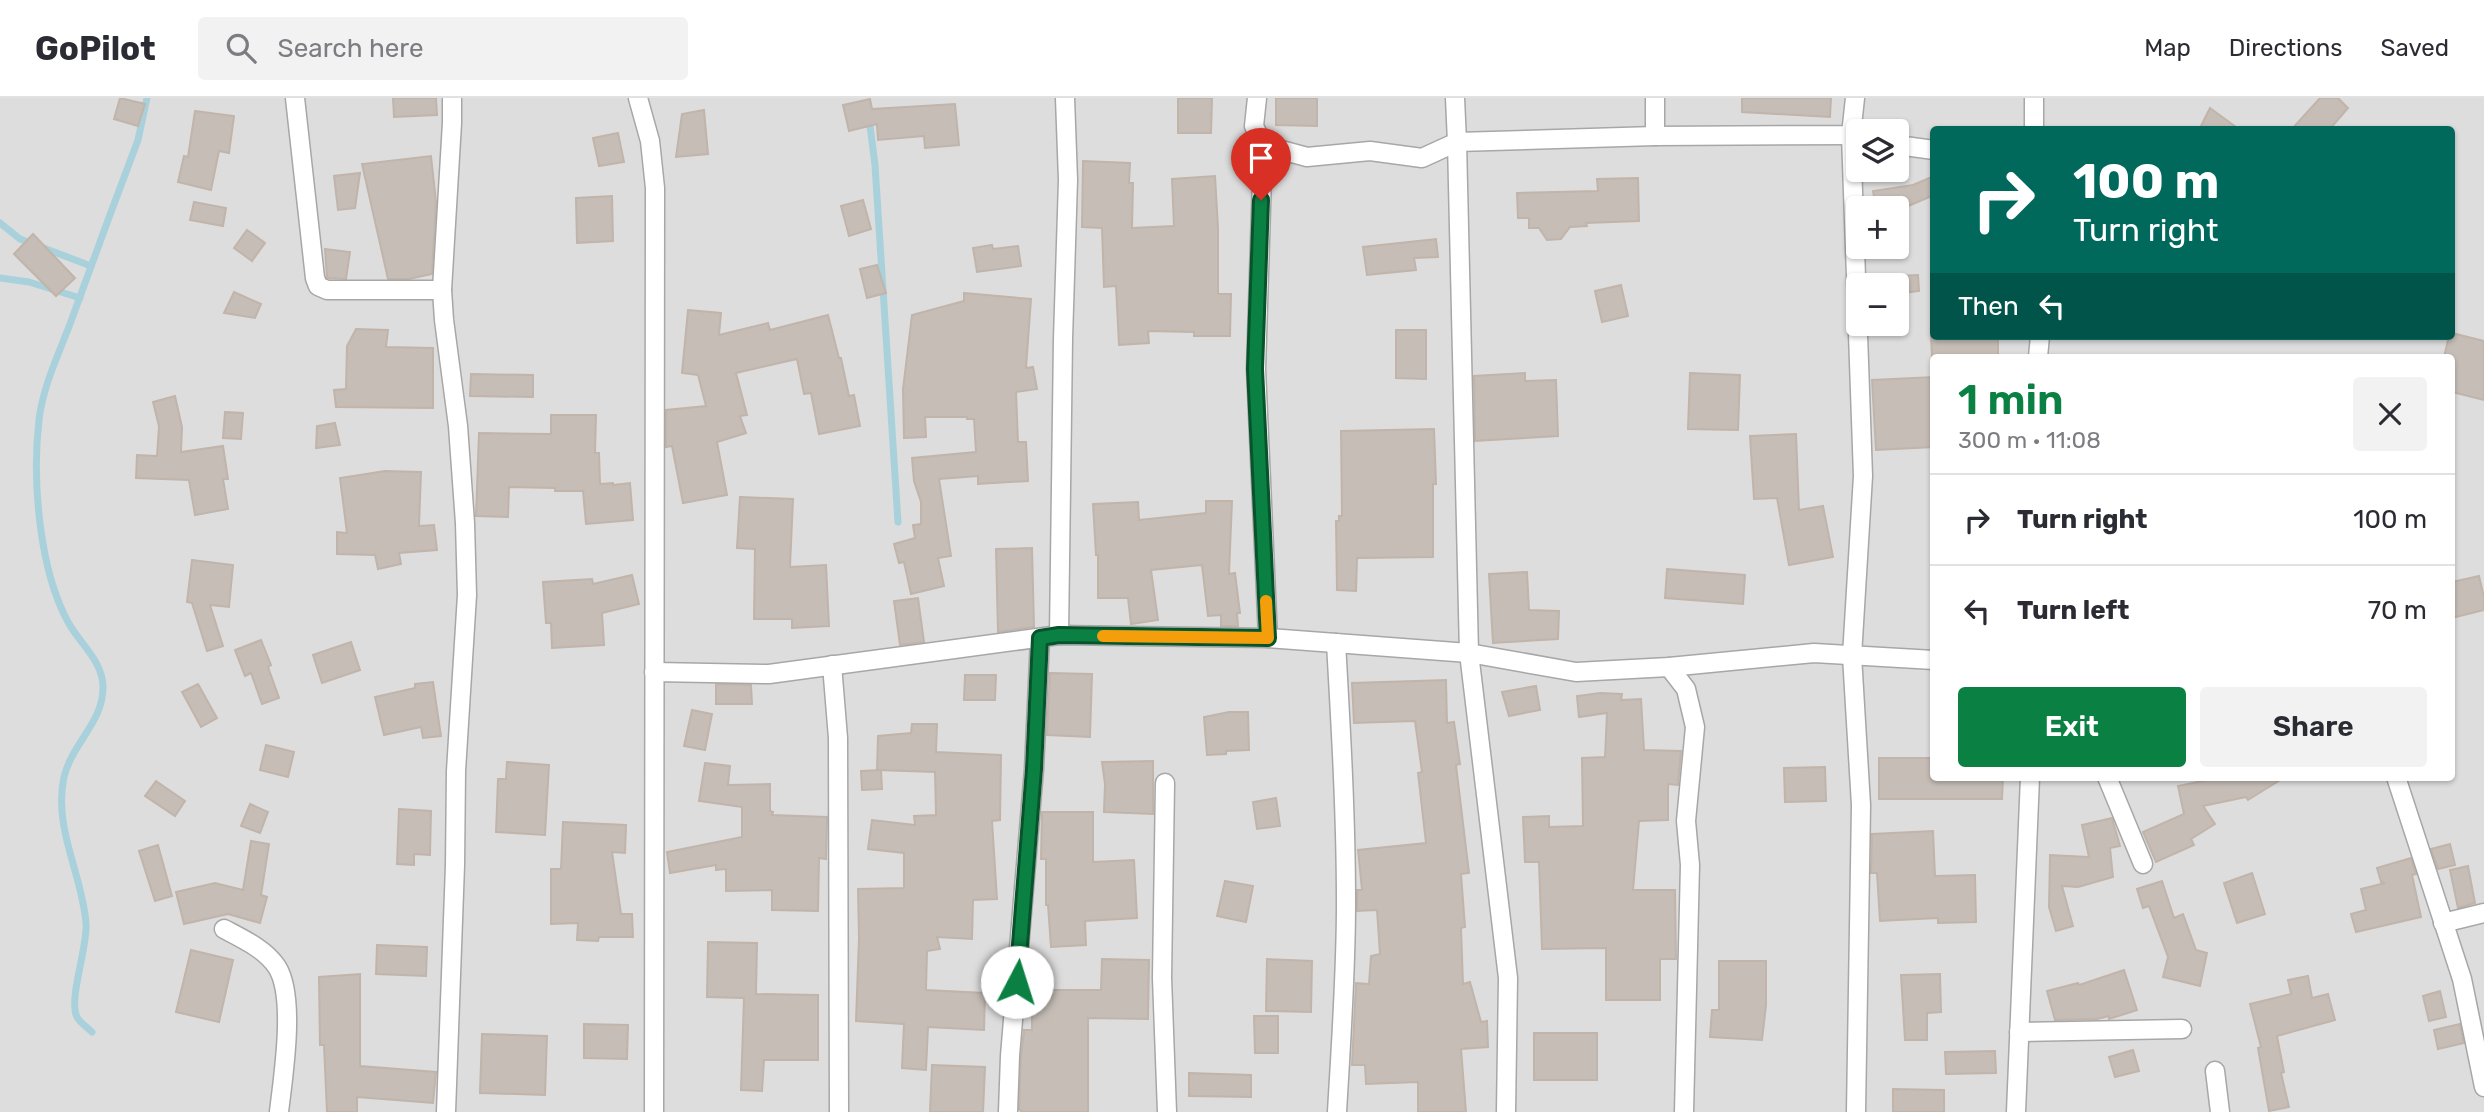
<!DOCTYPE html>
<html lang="en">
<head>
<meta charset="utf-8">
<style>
	:root { --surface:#fff; --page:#f2f2f3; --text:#2b2b33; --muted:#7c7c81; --line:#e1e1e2; --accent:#0b8043 }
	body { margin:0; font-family:Rubik,sans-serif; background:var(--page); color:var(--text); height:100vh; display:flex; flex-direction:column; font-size:26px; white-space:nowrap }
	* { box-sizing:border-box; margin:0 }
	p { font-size:23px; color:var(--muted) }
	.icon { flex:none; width:38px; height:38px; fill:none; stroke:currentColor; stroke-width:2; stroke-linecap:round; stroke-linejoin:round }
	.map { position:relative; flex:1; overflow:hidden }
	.side { position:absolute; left:1930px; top:256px; width:525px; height:427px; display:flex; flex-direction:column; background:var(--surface); border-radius:7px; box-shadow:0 2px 5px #0004 }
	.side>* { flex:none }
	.top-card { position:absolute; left:1930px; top:28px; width:525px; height:214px; border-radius:7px; box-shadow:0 2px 5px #0004; background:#00695c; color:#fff; overflow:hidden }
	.fabs { position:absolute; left:1846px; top:21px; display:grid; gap:14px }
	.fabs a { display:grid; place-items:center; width:63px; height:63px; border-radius:7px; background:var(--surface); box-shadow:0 2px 5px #0004; font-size:35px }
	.pin { position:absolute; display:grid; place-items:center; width:60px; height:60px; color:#fff; margin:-72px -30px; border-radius:50% 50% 50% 0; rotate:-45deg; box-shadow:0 0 7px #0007 }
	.pin .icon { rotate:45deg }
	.me { position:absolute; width:77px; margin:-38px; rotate:5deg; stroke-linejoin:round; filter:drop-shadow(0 0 5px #0008) }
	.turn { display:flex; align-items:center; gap:24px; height:147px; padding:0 28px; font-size:32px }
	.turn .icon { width:91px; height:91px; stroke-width:2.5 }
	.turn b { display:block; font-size:49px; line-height:60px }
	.then { display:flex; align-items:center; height:66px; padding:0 28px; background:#0003; gap:14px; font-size:26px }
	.round { display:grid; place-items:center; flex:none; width:74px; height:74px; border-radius:7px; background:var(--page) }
	.overview { display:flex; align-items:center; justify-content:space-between; height:119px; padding:0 28px }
	h1 { font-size:42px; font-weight:600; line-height:52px; color:var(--accent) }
	.button { display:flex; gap:14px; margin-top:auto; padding:14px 28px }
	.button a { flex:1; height:80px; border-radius:7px; background:var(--accent); color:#fff; font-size:28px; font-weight:600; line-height:80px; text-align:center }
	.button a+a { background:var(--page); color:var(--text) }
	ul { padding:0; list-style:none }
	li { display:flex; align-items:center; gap:21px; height:91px; padding:0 28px; border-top:2px solid var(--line) }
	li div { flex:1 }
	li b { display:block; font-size:26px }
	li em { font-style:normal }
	header { display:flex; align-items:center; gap:42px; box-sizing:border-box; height:98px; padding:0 35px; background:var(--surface); border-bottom:2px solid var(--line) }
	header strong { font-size:33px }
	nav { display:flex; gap:38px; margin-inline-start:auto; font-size:24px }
	.search { width:490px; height:63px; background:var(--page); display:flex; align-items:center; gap:18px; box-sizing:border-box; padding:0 24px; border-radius:7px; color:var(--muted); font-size:26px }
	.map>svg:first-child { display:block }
</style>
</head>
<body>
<header>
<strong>GoPilot</strong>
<div class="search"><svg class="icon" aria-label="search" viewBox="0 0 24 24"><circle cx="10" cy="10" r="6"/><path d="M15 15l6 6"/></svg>Search here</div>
<nav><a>Map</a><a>Directions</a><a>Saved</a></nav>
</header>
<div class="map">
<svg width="2484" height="1014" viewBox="0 0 2484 1014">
	<rect width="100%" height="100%" fill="#f0ede7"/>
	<!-- residential -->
	<path fill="#dedddd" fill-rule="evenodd" d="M0,0H2484V1014H0ZM1934,32H2452V238H1934ZM1858,33H1897V72H1858ZM1858,110H1897V149H1858ZM1858,187H1897V226H1858ZM1934,259H2452V679H1934Z"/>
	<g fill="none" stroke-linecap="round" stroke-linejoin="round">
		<!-- stream -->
		<g stroke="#a9d1dc" stroke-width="7">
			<path d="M869,20L875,67L898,424"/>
			<path d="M0,125L20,141L91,168"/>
			<path d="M0,180L29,184L80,200"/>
			<path d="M92,934C87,929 80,925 77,919C68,901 88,849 86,825C82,775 53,730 64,679C72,645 104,624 103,588C102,562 80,546 68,524C39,471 32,381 39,322C43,288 58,258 70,226C92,165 115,103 138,42L147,0"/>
		</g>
	</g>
	<!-- building -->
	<g fill="#c5bdb6" stroke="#c1b4aa" stroke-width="2">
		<path d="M120,0L145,6L138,28L114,21Z"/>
		<path d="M393,0H436L437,17L394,19Z"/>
		<path d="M1178,0H1212L1211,35H1178Z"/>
		<path d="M1276,0H1317V28L1276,27Z"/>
		<path d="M1742,0H1831L1830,19L1742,14Z"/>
		<path d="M2320,0H2338L2348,10L2329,32H2291Z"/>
		<path d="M870,1L872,11L955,6L959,47L925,50L924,38L878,42L877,26L849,33L843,7Z"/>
		<path d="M2210,10L2240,32H2199Z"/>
		<path d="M704,12L708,56L676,59L682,16Z"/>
		<path d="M195,13L234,18L229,55L219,53L211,92L178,84L184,58L188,59Z"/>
		<path d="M618,35L624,64L599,68L593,40Z"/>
		<path d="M431,58L436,104L432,176L409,181H388L362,66Z"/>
		<path d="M1083,63L1130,65L1129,85H1133L1132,130L1174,128L1172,81L1215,78L1218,130V196H1231L1230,238H1194V234L1148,233L1149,245L1119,247L1116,188L1104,189L1102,130L1082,129Z"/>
		<path d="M360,75L355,110L338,112L334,78Z"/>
		<path d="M1934,78V97L1906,109L1876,110L1873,93L1913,87Z"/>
		<path d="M1638,80L1639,123L1586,125L1587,128L1570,129L1561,141L1547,142L1539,130H1529V120H1518L1517,95L1598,93L1597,81Z"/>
		<path d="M612,98L613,143L577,145L576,100Z"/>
		<path d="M863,102L871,131L849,138L841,108Z"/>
		<path d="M194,104L226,110L223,128L190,122Z"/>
		<path d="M247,132L265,145L252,163L234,150Z"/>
		<path d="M33,136L75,180L56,198L14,156Z"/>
		<path d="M1436,141L1438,159L1414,160L1416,172L1367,177L1363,149Z"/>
		<path d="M992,147L993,151L1018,148L1021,168L977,174L973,150Z"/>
		<path d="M325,151L350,154L346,181L327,180Z"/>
		<path d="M877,167L886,195L867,200L860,171Z"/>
		<path d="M1918,177L1919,193L1897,196V178Z"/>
		<path d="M1621,187L1628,218L1602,224L1595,193Z"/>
		<path d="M234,194L261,206L255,220L224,215Z"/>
		<path d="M964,195L1031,201L1026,270L1033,269L1037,291L1016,294L1018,344H1026L1028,383L978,386V378L939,381L951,458L938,460L944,488L911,496L904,464L899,465L894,446L915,440L913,427L921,426V404L914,383L912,360L976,354L974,321H967V319H925L926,339L904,340L903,291L912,217L964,203Z"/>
		<path d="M688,212L721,215L719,237L768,225L770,232L828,217L839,260H841L849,298L854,297L860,328L819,336L811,295L804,296L797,261L736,275L747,317L740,318L746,335L717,344L727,397L683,405L672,348L666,349V312L706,308L698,277L682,275Z"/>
		<path d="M356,231L388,232L386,249L433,250V310L336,309L334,292L346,291L347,248Z"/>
		<path d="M1396,232H1426V281L1396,280Z"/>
		<path d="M2452,235L2484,243V302L2452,294V259H2444L2449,238H2452Z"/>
		<path d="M1931,238H1998V259H1932Z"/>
		<path d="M1525,275V283L1556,282L1558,338L1475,343L1474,278Z"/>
		<path d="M1690,275L1740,277L1738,332L1688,331Z"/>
		<path d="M471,276L533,277V299L470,298Z"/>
		<path d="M1934,279V349L1876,352L1872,282Z"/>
		<path d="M175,298L182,329L181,354L223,348L228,381H223L228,411L195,417L189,382L136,380L137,357L157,358L159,328L153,304Z"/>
		<path d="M225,314L243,315L241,341L223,340Z"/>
		<path d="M551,317H596L595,355H599L600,386L613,385V387L630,385L633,422L586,426L583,393H555V390L509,389L508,419L476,418L479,335L551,336Z"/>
		<path d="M335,325L340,347L316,350L317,328Z"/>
		<path d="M1434,331L1436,386H1433V459L1357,460L1356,493L1337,492L1336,423H1339V418H1342L1341,333Z"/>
		<path d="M1796,336L1799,412L1823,408L1833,459L1789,467L1777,400L1754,401L1750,338Z"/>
		<path d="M385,373L421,374L419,428L434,427L437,452L399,455L401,466L378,471L375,457L337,456V434L347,435L340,380Z"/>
		<path d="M740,399L793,401L790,469L826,467L829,528L792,530V521H754L755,451L737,450Z"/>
		<path d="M1206,403H1232L1229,476L1235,475L1240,515H1237L1238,528H1221V517L1208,518L1202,467L1151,472L1158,522L1131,526L1128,500H1098V457H1096L1093,406L1138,404L1139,422L1206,415Z"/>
		<path d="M1032,450L1034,529L998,534L996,451Z"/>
		<path d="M192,462L233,467L229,509L210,507L223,548L207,553L192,505L187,504Z"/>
		<path d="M1667,471L1745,477L1743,506L1665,500Z"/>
		<path d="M1527,474L1529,512L1559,513L1558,541L1493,545L1489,476Z"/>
		<path d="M632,477L639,506L602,515L604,547L552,550L551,525H546L543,484L592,481L593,486Z"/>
		<path d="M2479,478L2484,499V512L2452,520V484Z"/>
		<path d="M918,500L924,544L900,547L894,503Z"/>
		<path d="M261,542L271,567L268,569L279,600L262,606L251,575L245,578L235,552Z"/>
		<path d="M351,544L360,572L322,585L313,557Z"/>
		<path d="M1050,575L1092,576L1090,639L1047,637Z"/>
		<path d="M965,577H996L995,602H964Z"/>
		<path d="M1446,582L1447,625L1454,624L1460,666L1456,667L1469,775L1461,776L1465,829L1461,830L1463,886L1470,884L1481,924L1487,923L1488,949L1461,951L1466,1014H1418V984L1366,986L1365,967H1352L1356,885L1369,886L1371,858L1380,856L1377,812L1357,813V792H1362L1358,752L1426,745L1418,675L1422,674L1415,623L1354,625L1352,585Z"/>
		<path d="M433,584L441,638L423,640L421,629L384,637L375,599L415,590V586Z"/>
		<path d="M198,586L217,620L201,629L182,594Z"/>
		<path d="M716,586L751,587L752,606H716Z"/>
		<path d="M1536,588L1540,612L1509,618L1502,594Z"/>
		<path d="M1600,595L1622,596L1621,602L1641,601L1644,652L1681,653L1678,687L1668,686V722L1639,723L1633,792H1675L1676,861H1660V902H1606V850L1542,851L1539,764H1525L1523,719L1549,718V729L1583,728L1582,660L1605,659L1607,615L1579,619L1577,598Z"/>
		<path d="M692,612L712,616L705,652L684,648Z"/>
		<path d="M1229,614H1248L1249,652L1226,653V656L1207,657L1204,619Z"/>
		<path d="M912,626H937L936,654L1001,657L1000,722L992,723L997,801L973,802L972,841L937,839L940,851L927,853L926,892L985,895L984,932L928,929L926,972L902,970L904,926L856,923L859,840L858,791L904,790V755L868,751L872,722L915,727L914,718L936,717L935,674L877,672L878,638L911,635Z"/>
		<path d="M266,647L294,654L288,679L260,672Z"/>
		<path d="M1879,660H1934V679H2003L2002,701H1879Z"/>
		<path d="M1153,663V716L1104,714L1105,686L1102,664Z"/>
		<path d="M507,664L549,667L545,737L496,734L498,681H506Z"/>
		<path d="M705,665L730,668L728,687L770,686V713L773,714L772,717L827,719L826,761L819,760L818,813L772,812V792L726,793V771L716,772V767L670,775L667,754L742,739V709L699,703Z"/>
		<path d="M1825,669L1826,703L1785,704L1784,670Z"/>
		<path d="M881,672L882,691L862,692L861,673Z"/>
		<path d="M2222,679H2285L2248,702L2246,699L2203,708L2215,726L2191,741L2194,747L2156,764L2143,734L2184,716L2178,688Z"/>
		<path d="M156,683L185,703L175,718L145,698Z"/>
		<path d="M1276,700L1280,728L1257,731L1253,704Z"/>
		<path d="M250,706L268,714L260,735L241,728Z"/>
		<path d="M399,711L431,713L430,757L414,756V767L397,766Z"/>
		<path d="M1042,714H1093V764L1134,762L1137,820L1085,823L1086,847L1051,849L1048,807H1046V761H1041Z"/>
		<path d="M2112,720L2120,748L2110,750L2113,779L2078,789L2062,788L2073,828L2056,833L2049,809L2050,757L2089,759L2082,727Z"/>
		<path d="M563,724L626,727L625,755L612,754L621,816H632L633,839H599L598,843L577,842L578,825L551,826V771H561Z"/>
		<path d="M1933,733L1935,778L1975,777L1976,824L1938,825V820L1880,823L1877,775H1871L1872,736Z"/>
		<path d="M251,743L269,746L261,797L267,799L260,825L228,816L184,826L176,794L215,785L243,792Z"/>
		<path d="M2450,746L2455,767L2438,771L2431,751Z"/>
		<path d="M158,747L172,798L155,803L139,753Z"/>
		<path d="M2411,760L2416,776L2412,777L2421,819L2356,834L2351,816L2366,812L2361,791L2385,785L2381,784L2377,770Z"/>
		<path d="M2468,768L2475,805L2458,810L2450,772Z"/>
		<path d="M2252,775L2265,816L2237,825L2224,785Z"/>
		<path d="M1225,783L1253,788L1246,824L1217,818Z"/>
		<path d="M2162,783L2174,820L2183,816L2196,852L2207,855L2200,888L2163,879L2168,859L2149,808L2143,810L2137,791Z"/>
		<path d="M708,844L757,845L756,896L818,897V962H764L762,993L741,992L744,900L707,899Z"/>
		<path d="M377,847L427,849L426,878L376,876Z"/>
		<path d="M191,852L233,862L219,924L176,914Z"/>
		<path d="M1102,861L1149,862L1148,921L1088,920V1014H1022L1019,1011L1021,959L1024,932H1032V892H1101Z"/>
		<path d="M1267,861L1312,863L1311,914L1266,913Z"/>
		<path d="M1719,863H1766V907L1762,942L1710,939L1712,912H1719Z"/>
		<path d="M2124,872L2137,912L2109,921V918L2097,921L2055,922L2047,893L2078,885L2079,887Z"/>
		<path d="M360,876V968L436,974L433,1005L357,999V1014H327L324,947H320L319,879Z"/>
		<path d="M1940,876L1941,914L1927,915V942H1905L1901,877Z"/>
		<path d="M2308,878L2312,900L2328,896L2335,922L2277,938L2284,974L2281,975L2289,1009L2269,1013L2258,950L2261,949L2250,906L2291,896L2288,882Z"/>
		<path d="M2440,893L2446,919L2429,923L2423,898Z"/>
		<path d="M1254,918H1278V955H1255Z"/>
		<path d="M584,926L628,927L627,961L584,960Z"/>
		<path d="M2460,926L2464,945L2438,951L2434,932Z"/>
		<rect x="1534" y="935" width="63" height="47"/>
		<path d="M482,936L547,938L545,997L480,995Z"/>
		<path d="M2133,952L2139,973L2115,979L2109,959Z"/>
		<path d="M1995,953L1996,975L1946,976L1945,954Z"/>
		<path d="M932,967L985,969L983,1014H930Z"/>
		<path d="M1189,975L1251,977V999L1189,998Z"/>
		<path d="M1893,991L1944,992V1014H1893Z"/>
	</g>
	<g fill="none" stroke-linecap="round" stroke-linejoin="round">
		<!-- street casing -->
		<g stroke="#a7a7a7" stroke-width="21">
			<g id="street">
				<path d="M295,0L315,180L318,188L327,192H442"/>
				<path d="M638,0L650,43L655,90L654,1014"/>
				<path d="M1257,0L1254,28L1263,47"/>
				<path d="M2034,0V32"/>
				<path d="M1655,38V0"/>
				<path d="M1897,47L1934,52"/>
				<path d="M2038,259L2040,238"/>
				<path d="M1059,537L1063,241L1068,82L1065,0"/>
				<path d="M1268,540L1256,271L1263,47L1307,59L1370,53L1422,60L1457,44L1455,0"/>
				<path d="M1336,545C1341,632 1346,719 1346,806C1346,876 1341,945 1337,1014"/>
				<path d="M832,567L838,640L839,1014"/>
				<path d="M1669,569L1686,591L1695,629L1686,723L1690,767L1684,1014"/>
				<path d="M654,574L769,576L1059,537L1268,540L1469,555L1576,574L1669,569L1814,555L1934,562"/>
				<path d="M2107,679L2143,766"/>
				<path d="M2396,679L2462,881L2484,989"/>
				<path d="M1165,685L1162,880L1167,1014"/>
				<path d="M2443,825L2484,815"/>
				<path d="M224,831C243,841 265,851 277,869C296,899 283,979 279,1014"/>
				<path d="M2019,934L2182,931"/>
				<path d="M2215,973L2220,1014"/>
				<path d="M446,1014L455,767L456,673L467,497L465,425L458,328L444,222L442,192L452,25V0"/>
				<path d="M1008,1014L1010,958L1034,671L1040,540"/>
				<path d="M1506,1014L1508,880L1469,555L1457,44L1655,38L1851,37L1855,0"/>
				<path d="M1856,1014L1861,707L1852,558L1863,378L1851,37L1858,39"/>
				<path d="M2016,1014L2030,679"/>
			</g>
		</g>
		<!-- street -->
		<use href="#street" stroke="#fff" stroke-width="18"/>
	</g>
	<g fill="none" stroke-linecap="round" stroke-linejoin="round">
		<!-- route casing -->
		<g stroke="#07532c" stroke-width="18">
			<path id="route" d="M1017,884L1034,671L1040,540L1059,537L1268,540L1255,271L1261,102"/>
		</g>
		<!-- route -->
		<use href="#route" stroke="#0b8043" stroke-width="12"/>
		<!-- slow -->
		<path stroke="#f59e0b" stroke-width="12" d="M1103,538L1268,540L1266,503"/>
	</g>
</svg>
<div class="fabs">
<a><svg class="icon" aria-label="layers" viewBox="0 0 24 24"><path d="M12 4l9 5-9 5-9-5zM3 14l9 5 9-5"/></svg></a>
<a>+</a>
<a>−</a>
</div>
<div class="pin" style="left:1261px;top:102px;background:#d93025"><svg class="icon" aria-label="arrive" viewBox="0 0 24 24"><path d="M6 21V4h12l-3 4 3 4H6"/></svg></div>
<svg class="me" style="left:1017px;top:884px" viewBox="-20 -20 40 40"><circle r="19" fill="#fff"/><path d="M0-13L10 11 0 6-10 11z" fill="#0b8043"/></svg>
<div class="top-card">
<div class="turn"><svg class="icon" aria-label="right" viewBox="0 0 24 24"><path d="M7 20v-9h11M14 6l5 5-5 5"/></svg><div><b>100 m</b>Turn right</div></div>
<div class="then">Then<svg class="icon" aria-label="left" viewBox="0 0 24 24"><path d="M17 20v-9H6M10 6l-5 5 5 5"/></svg></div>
</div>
<section class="side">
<div class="overview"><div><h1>1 min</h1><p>300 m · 11:08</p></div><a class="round"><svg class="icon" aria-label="close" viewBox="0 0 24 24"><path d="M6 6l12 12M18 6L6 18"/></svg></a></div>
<ul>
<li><svg class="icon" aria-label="right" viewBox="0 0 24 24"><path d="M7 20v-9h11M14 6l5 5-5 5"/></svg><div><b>Turn right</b></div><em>100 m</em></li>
<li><svg class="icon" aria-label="left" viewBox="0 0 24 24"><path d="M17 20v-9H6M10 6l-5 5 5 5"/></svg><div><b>Turn left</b></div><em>70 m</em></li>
</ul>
<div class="button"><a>Exit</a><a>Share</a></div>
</section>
</div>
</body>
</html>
